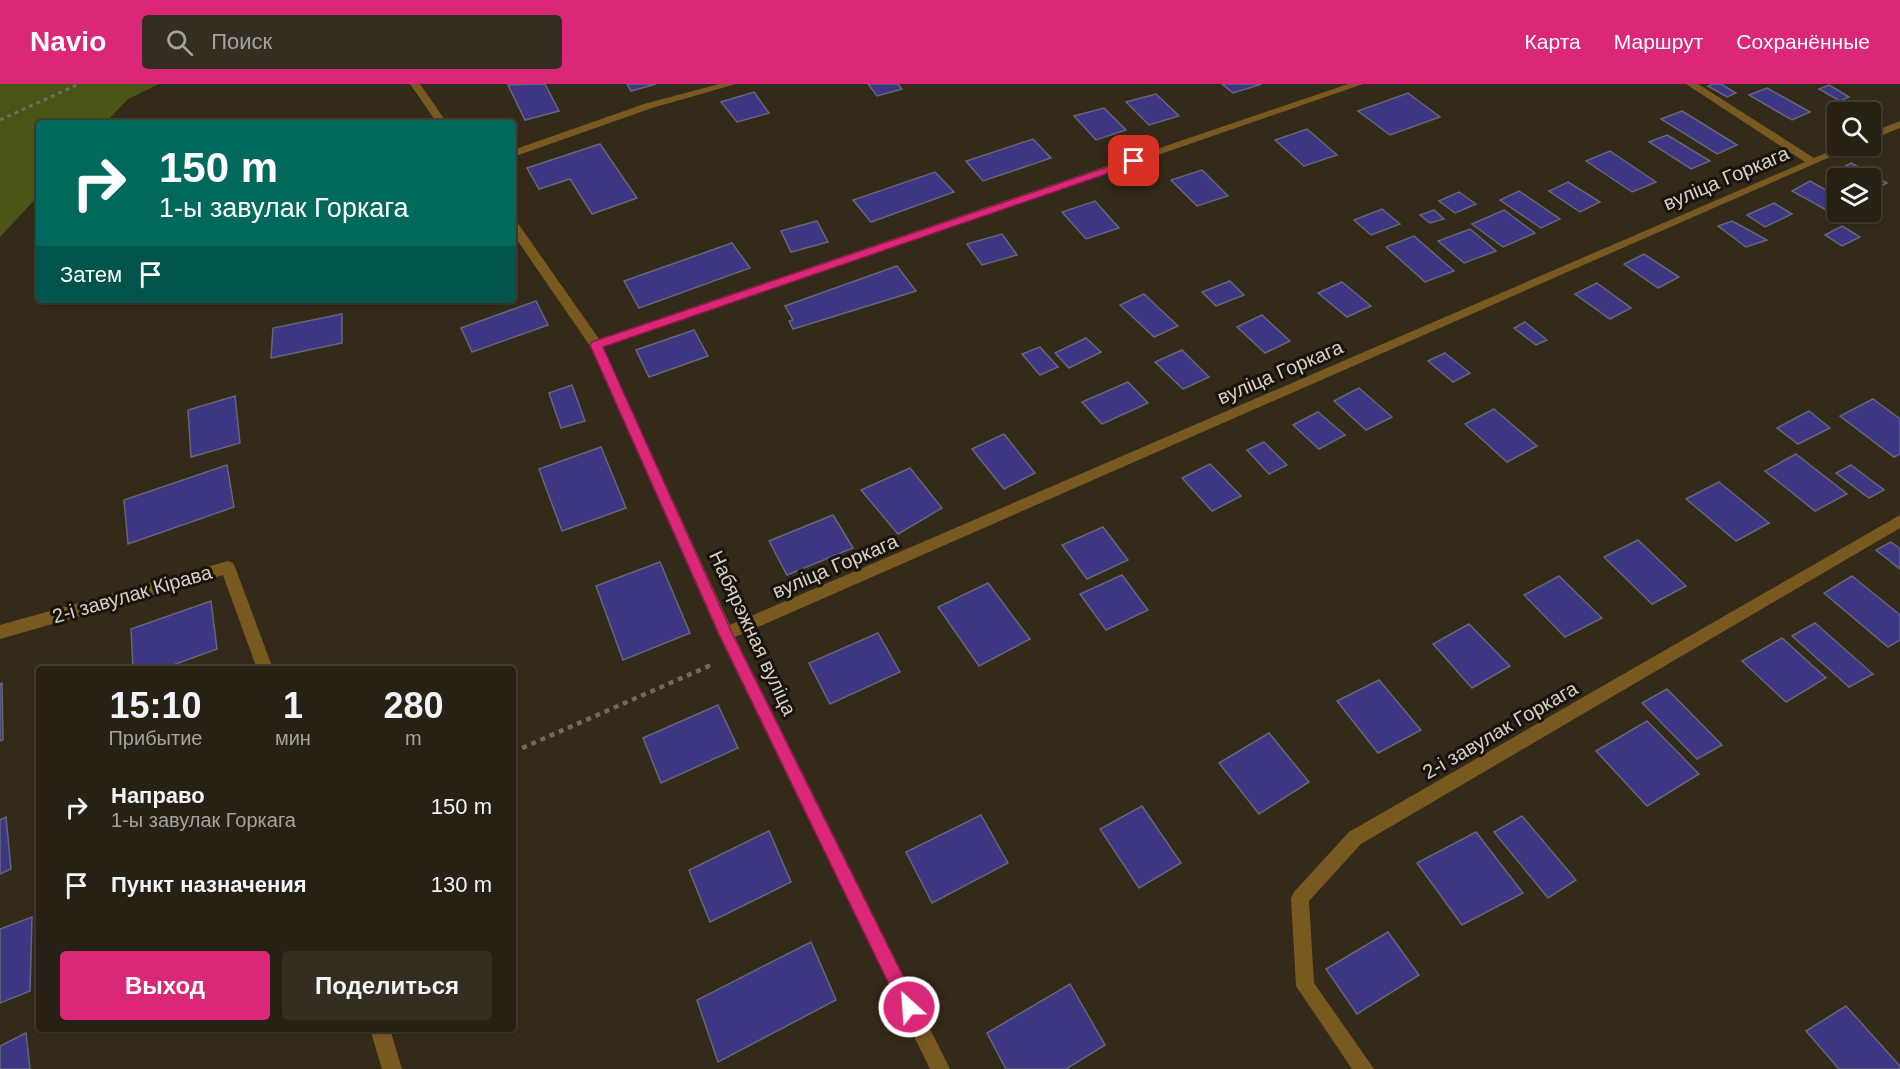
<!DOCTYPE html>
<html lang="ru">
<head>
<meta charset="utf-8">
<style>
	:root { --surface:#272014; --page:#332d22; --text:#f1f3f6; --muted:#a4a3a0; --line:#433e34; --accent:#db2777 }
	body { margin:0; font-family:Helvetica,sans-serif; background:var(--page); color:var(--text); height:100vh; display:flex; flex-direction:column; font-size:22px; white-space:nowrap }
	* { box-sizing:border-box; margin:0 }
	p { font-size:20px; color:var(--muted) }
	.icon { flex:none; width:33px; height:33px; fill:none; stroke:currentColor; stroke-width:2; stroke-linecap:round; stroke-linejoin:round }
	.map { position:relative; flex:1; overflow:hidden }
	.side { position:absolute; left:36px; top:582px; width:480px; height:366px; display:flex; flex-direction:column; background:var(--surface); border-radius:6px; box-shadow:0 2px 4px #0004,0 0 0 2px var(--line) }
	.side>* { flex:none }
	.guide { position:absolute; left:36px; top:36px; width:480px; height:183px; border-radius:6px; box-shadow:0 2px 4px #0004,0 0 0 2px var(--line); background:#00695c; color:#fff; overflow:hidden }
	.fabs { position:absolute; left:1827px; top:18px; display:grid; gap:12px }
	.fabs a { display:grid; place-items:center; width:54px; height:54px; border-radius:6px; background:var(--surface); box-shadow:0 2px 4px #0004,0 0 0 2px var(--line); font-size:30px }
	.pin { position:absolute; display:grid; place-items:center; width:51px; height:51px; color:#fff; margin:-26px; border-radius:12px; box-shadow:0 3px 9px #0006 }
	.me { position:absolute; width:66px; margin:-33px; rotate:334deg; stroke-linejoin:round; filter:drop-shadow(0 0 4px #0008) }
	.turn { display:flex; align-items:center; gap:21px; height:126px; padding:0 24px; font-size:27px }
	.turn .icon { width:78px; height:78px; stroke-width:2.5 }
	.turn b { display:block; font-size:42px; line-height:51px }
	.then { display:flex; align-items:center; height:57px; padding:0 24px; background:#0003; gap:12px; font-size:22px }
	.eta { display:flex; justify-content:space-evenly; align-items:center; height:102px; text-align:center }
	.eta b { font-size:36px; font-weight:700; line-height:42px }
	.action { display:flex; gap:12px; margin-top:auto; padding:12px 24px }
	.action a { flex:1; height:69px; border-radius:6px; background:var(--accent); color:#fff; font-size:24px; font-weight:700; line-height:69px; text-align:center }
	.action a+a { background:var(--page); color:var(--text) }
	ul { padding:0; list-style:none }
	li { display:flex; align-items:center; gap:18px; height:78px; padding:0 24px }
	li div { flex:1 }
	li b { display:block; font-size:22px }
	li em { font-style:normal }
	header { display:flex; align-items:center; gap:36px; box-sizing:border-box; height:84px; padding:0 30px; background:var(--accent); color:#fff }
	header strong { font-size:28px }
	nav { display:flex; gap:33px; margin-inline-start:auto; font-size:21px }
	.search { width:420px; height:54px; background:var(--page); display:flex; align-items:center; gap:15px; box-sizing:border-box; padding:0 21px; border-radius:6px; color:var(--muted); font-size:22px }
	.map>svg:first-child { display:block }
</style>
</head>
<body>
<header>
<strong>Navio</strong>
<div class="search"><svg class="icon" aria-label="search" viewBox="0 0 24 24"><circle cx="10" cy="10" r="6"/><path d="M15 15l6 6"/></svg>Поиск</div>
<nav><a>Карта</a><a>Маршрут</a><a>Сохранённые</a></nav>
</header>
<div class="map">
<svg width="1900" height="985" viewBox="0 0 1900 985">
	<rect width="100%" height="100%" fill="#342a1a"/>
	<!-- green -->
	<path fill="#4a5515" d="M0,0H159L128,15L105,39H39V111L0,153Z"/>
	<!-- building -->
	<g fill="#3d3683" stroke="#656679" stroke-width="1.5">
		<path d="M545,0L559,27L525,36L508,1Z"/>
		<path d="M627,0H656L631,7Z"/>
		<path d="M868,0H898L902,5L877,12Z"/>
		<path d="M1222,0H1262L1233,9Z"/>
		<path d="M1713,0H1721L1736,9L1727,13L1708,2Z"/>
		<path d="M1829,1L1849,13L1840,17L1819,5Z"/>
		<path d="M1767,4L1810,28L1792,36L1749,11Z"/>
		<path d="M754,8L769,29L737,38L721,18Z"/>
		<path d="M1408,9L1440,33L1390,51L1358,27Z"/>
		<path d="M1156,10L1179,32L1149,41L1126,18Z"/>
		<path d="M1104,24L1126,46L1096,56L1074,32Z"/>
		<path d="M1682,27L1737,61L1717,70L1661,35Z"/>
		<path d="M1307,45L1337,71L1304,82L1275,56Z"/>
		<path d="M1667,51L1710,77L1691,85L1649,58Z"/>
		<path d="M1033,55L1051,74L983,97L966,77Z"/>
		<path d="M600,60L637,114L592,130L570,95L539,105L527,84Z"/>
		<path d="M1610,67L1656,98L1632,108L1586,77Z"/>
		<path d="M1851,79L1887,99L1870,107V94H1846L1834,88Z"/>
		<path d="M1202,86L1228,112L1197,122L1171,96Z"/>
		<path d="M935,88L954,108L871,138L853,116Z"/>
		<path d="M1810,97L1838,113V122L1828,127L1792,107Z"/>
		<path d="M1568,98L1600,118L1580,128L1549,107Z"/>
		<path d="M1519,107L1560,135L1541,144L1500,116Z"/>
		<path d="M1459,108L1476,120L1455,129L1439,117Z"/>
		<path d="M1095,117L1119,144L1086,155L1062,128Z"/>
		<path d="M1774,119L1792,130L1765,143L1747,131Z"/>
		<path d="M1382,125L1400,140L1371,151L1354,136Z"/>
		<path d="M1434,126L1444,135L1430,139L1420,131Z"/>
		<path d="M1504,126L1535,149L1503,163L1472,140Z"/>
		<path d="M817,137L828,158L791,168L781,147Z"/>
		<path d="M1732,137L1767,156L1746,163L1718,142Z"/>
		<path d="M1842,142L1860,153L1842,162L1825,151Z"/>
		<path d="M1470,145L1496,167L1464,179L1438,157Z"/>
		<path d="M1002,150L1017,171L982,181L967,160Z"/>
		<path d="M1414,152L1454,187L1425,198L1386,163Z"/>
		<path d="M732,159L750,184L639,224L624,197Z"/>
		<path d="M1644,170L1679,193L1658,204L1624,180Z"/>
		<path d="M897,182L916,207L793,245L789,237L793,236L785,222Z"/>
		<path d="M1230,197L1244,211L1216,222L1202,208Z"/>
		<path d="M1342,198L1371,222L1347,233L1318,209Z"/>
		<path d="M1597,199L1631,224L1610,235L1575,210Z"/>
		<path d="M1144,210L1178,242L1154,253L1120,221Z"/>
		<path d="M536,217L548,241L472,268L461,244Z"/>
		<path d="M342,230V259L271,274L273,244Z"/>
		<path d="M1262,231L1290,257L1265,269L1237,243Z"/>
		<path d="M1525,238L1547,256L1536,261L1514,244Z"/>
		<path d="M694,246L708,272L649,293L636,266Z"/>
		<path d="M1086,254L1101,268L1069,284L1055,269Z"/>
		<path d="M1040,263L1058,283L1040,291L1022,270Z"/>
		<path d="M1182,266L1209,293L1183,305L1155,278Z"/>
		<path d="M1445,269L1470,289L1453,298L1428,277Z"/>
		<path d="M1128,298L1148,319L1102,340L1082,318Z"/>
		<path d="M572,301L585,337L561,344L549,309Z"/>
		<path d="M1359,304L1392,333L1366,346L1334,317Z"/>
		<path d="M235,312L240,359L191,373L188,326Z"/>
		<path d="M1873,315L1900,335V370L1894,373L1840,332Z"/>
		<path d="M1494,325L1537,362L1507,378L1465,340Z"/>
		<path d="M1809,327L1830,344L1798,360L1777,344Z"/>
		<path d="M1318,328L1345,351L1319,365L1293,341Z"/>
		<path d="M1004,350L1035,389L1004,405L972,365Z"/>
		<path d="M1264,358L1287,381L1269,390L1247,366Z"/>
		<path d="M601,363L626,424L562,447L539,385Z"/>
		<path d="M1796,370L1847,410L1815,427L1765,387Z"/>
		<path d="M1210,380L1241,412L1212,427L1182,394Z"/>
		<path d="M227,381L234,423L128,460L124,416Z"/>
		<path d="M1851,381L1884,406L1869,414L1836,389Z"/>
		<path d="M910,384L942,424L898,450L861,406Z"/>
		<path d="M1719,398L1769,439L1736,457L1686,415Z"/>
		<path d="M833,431L853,464L787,491L769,457Z"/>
		<path d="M1103,443L1128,476L1087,495L1062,461Z"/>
		<path d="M1638,456L1686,502L1652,520L1604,473Z"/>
		<path d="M1891,458L1900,465V485L1876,466Z"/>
		<path d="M660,478L690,549L623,576L596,502Z"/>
		<path d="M1122,491L1148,526L1106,546L1080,510Z"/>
		<path d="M1559,492L1602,534L1565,553L1524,511Z"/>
		<path d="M1852,492L1900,531V556L1888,563L1824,509Z"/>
		<path d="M988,499L1030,555L979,582L938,523Z"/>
		<path d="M211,517L217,565L162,585H133L131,545Z"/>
		<path d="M1815,539L1873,590L1849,603L1792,552Z"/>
		<path d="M1469,540L1510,582L1472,604L1433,560Z"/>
		<path d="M878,549L900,588L830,620L809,579Z"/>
		<path d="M1782,554L1826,594L1786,618L1742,577Z"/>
		<path d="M1379,596L1421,646L1378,669L1337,617Z"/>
		<path d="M2,599L3,656L0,657V600Z"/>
		<path d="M1667,605L1722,661L1697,675L1642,619Z"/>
		<path d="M718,621L738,664L661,699L643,654Z"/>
		<path d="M1647,637L1699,690L1647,722L1596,667Z"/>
		<path d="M1269,649L1309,698L1259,730L1219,679Z"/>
		<path d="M1142,722L1181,779L1139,804L1100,745Z"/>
		<path d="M981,731L1008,779L932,819L906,768Z"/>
		<path d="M1522,732L1576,796L1548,814L1494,748Z"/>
		<path d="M6,733L11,785L0,790V736Z"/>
		<path d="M769,747L791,798L710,838L689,786Z"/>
		<path d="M1476,748L1523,809L1462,841L1417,779Z"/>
		<path d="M32,833L30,907L0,919V845Z"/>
		<path d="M1388,848L1419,891L1357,930L1326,885Z"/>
		<path d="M811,858L836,916L718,978L697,916Z"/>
		<path d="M1070,900L1105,961L1066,985H1006L987,949Z"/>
		<path d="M1846,922L1900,982V985H1839L1806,947Z"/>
		<path d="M26,949L30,985H0V962Z"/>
	</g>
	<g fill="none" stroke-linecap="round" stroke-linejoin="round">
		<!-- path-far2 -->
		<path stroke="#736a5c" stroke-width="3" stroke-dasharray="4 4" stroke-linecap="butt" d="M0,36L79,0"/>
		<!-- path-far1 -->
		<path stroke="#736a5c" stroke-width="4" stroke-dasharray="4.5 4.5" stroke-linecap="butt" d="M706,583L713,580"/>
		<!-- path -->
		<path stroke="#736a5c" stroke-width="4.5" stroke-dasharray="5 5" stroke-linecap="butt" d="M513,668L709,582"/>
		<!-- minor -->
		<g fill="#785a21" fill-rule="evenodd">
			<path d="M410,0H420L447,39H437Z"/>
			<path d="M719,0H736L652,24L513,73V66L644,20Z"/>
			<path d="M1348,0H1363L603,263L730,541L1805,78L1686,0H1698L1814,74L1842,62H1855L735,553L950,985H930L718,550L590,262L513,150V137L517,138L599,255Z"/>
			<path d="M1900,37V44L1870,56V49Z"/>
			<path d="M1900,431V444L1361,760L1309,817L1314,899L1374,985H1352L1296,902L1291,814L1294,808L1349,748Z"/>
			<path d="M228,477L233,479L235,483L273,585H257L223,491L0,555V541Z"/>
			<path d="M370,945H390L402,985H382Z"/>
		</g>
	</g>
	<!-- route -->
	<path fill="#db2777" stroke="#8e194d" stroke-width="1.5" d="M1134,74L1139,77L1138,79L603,263L732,549L915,916L918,923L915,929L909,931L903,929L719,550L590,261L592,258Z"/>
	<g text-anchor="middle" stroke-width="6" stroke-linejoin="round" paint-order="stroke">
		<!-- street labels -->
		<g font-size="20" fill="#d7d1c7" stroke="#18130c">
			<text transform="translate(1726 94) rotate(-23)" y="7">вуліца Горкага</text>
			<text transform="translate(1280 288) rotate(-23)" y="7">вуліца Горкага</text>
			<text transform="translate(835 482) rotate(-23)" y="7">вуліца Горкага</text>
			<text transform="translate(132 510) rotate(-16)" y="7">2-і завулак Кірава</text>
			<text transform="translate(753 549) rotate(65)" y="7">Набярэжная вуліца</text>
			<text transform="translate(1500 646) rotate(-30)" y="7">2-і завулак Горкага</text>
		</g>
	</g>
</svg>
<div class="fabs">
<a><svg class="icon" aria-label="search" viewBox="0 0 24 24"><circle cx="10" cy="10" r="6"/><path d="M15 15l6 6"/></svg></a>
<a><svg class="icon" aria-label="layers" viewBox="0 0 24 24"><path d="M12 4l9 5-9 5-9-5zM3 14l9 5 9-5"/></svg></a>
</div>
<div class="pin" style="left:1134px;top:77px;background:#d93025"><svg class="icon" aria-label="arrive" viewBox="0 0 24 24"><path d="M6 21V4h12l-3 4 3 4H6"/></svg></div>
<svg class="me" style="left:909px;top:923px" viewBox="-20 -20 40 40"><circle r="17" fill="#db2777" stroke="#fff" stroke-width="3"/><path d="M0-11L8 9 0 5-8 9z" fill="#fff"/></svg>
<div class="guide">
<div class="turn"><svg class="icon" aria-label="right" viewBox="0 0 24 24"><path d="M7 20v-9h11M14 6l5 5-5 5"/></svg><div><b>150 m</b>1-ы завулак Горкага</div></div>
<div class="then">Затем<svg class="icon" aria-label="arrive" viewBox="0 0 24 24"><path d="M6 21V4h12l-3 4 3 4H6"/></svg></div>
</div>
<section class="side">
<div class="eta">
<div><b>15:10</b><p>Прибытие</p></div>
<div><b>1</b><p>мин</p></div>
<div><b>280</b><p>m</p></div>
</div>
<ul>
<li><svg class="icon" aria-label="right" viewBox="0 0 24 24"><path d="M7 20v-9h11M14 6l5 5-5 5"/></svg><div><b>Направо</b><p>1-ы завулак Горкага</p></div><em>150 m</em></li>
<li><svg class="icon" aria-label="arrive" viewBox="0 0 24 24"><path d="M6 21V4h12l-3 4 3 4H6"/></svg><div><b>Пункт назначения</b></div><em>130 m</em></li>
</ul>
<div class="action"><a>Выход</a><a>Поделиться</a></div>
</section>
</div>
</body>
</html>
